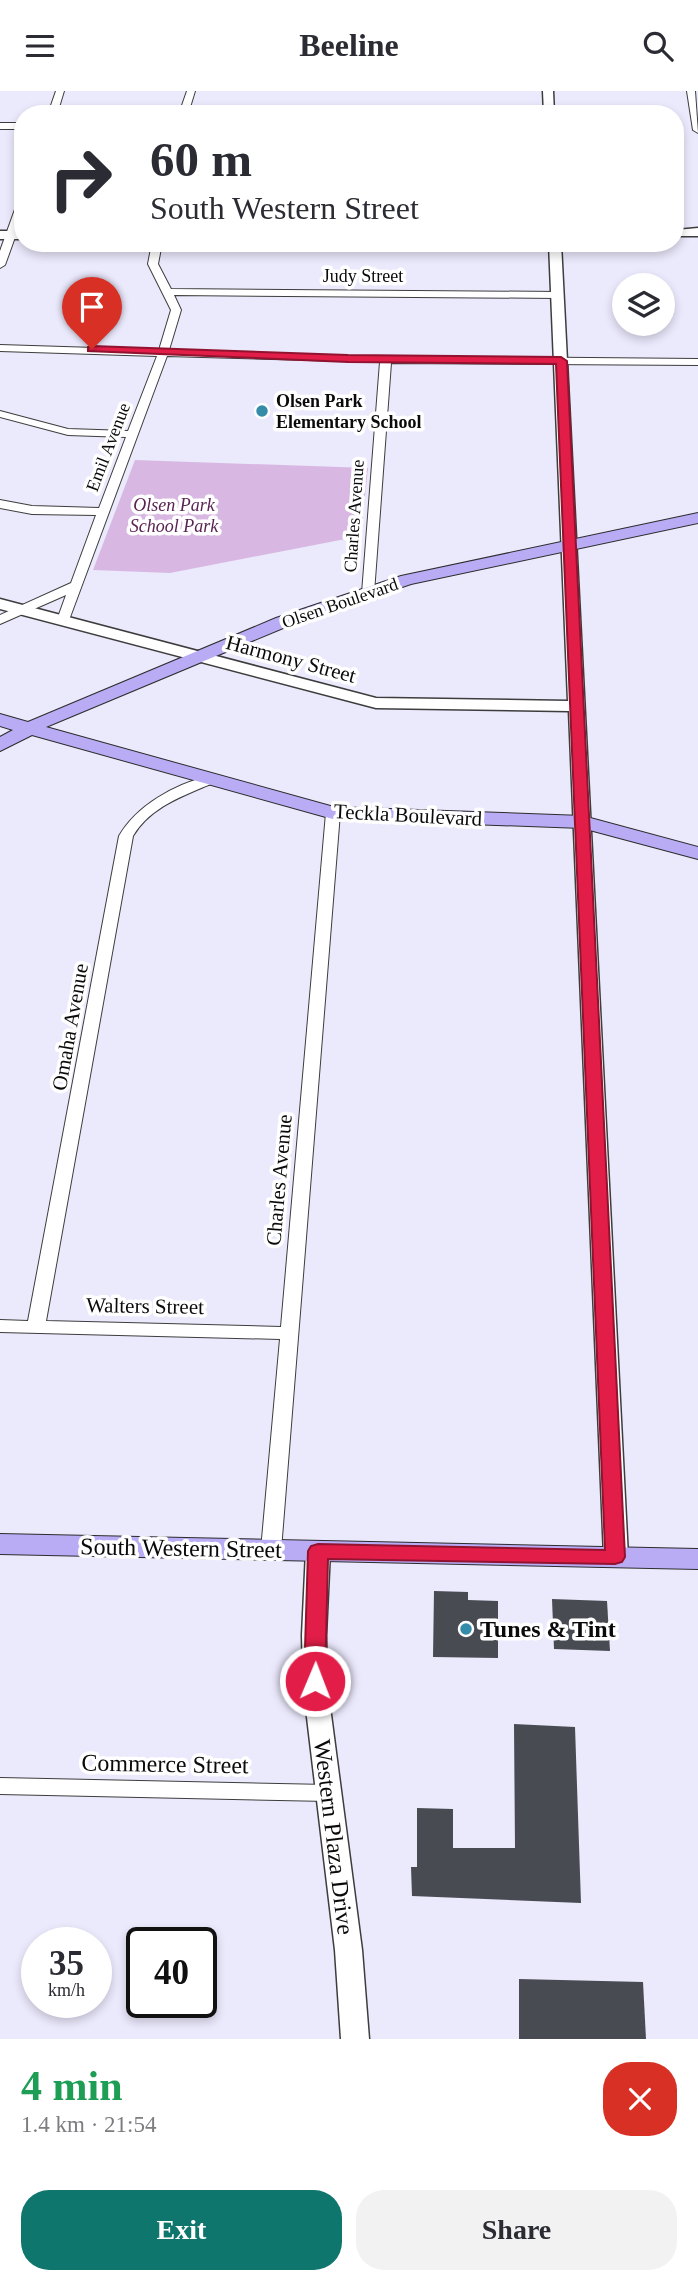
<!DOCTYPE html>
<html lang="en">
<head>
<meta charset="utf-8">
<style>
	:root { --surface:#fff; --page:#f2f2f3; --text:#2b2b33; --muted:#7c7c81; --accent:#0f766e }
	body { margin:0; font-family:"Times New Roman",serif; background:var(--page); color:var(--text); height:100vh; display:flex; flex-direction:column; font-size:26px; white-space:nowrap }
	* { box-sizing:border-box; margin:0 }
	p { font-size:23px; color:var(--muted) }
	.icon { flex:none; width:38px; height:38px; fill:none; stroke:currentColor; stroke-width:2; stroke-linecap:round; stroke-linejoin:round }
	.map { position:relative; height:1948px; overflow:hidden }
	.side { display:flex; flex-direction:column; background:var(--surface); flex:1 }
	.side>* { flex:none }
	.banner { position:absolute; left:14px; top:14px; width:670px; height:147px; border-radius:28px; box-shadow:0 4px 10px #0003; background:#fff; color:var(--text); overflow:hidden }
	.fabs { position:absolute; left:612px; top:182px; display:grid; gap:14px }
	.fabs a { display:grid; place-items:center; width:63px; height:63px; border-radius:50%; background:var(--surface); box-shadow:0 4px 10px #0003; font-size:35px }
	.speed { position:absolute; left:21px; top:1836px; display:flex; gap:14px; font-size:35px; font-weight:700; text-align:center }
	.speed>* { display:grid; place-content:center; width:91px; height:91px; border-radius:50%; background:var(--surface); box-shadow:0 4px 10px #0003; line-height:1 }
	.speed small { font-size:18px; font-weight:400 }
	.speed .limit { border:4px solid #111; border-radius:10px; background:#fff; color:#111 }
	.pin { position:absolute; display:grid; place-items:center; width:60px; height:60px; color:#fff; margin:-72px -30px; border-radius:50% 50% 50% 0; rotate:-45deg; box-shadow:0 0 7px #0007 }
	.pin .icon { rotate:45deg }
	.me { position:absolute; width:77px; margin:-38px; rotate:1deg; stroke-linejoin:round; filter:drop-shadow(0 0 5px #0008) }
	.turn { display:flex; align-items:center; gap:24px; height:147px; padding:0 21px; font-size:32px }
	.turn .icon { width:91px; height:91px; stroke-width:2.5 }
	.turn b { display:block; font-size:49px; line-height:60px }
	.round { display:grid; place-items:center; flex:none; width:74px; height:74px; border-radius:28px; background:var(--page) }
	.head { display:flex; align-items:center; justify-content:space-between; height:119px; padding:0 21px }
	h1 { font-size:42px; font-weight:800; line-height:52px; color:#1e9e55 }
	.cta { display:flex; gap:14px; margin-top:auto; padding:14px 21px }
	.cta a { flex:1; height:80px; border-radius:28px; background:var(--accent); color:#fff; font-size:28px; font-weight:800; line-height:80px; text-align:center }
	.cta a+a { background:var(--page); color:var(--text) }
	header { display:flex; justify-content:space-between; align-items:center; height:91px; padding:0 21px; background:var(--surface); font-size:32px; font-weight:800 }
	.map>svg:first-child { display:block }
</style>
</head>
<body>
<header><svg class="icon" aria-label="menu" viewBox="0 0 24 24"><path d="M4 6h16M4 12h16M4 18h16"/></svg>Beeline<svg class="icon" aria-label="search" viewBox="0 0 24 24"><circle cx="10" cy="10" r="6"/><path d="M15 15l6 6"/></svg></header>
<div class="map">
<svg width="698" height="1948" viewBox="0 0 698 1948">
	<rect width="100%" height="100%" fill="#ebe9fc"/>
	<!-- green -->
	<path fill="#d8b8e2" d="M135,369L368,377L361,445L170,482L93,479Z"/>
	<!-- building -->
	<g fill="#484b51">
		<path d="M434,1500L468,1501V1509L498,1510V1567L433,1566Z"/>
		<path d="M552,1508L607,1510L610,1560L554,1558Z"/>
		<path d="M514,1633L575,1636L581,1812L412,1805L411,1776H417V1717L453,1718V1757H515Z"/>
		<path d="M519,1888L643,1891L646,1948H519Z"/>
	</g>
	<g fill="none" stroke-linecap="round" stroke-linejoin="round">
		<!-- minor casing -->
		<g stroke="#3d3d3d" stroke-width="2">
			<g id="minor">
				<path d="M56,0H64L57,23H48Z"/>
				<path d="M187,0H195L188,23H179Z"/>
				<path d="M687,0H695L698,42L693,39Z"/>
				<rect x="0" y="32" width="23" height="6"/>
				<path d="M23,107V124L5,174L0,177V160L18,110Z"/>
				<path d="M152,152H162L158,173L171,198L558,201L563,204L558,207L174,204L181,219L169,259L348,265L698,268V274L391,272L374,502L368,506L362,502L380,271L167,265L69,529L63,533L57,529L66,504L0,533V524L71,492L96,424L32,423L0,417V409L32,415L99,417L126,346L68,344L0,326V320L68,338L128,340L157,265L0,260V254L159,259L171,219L148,173Z"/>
				<path d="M208,685L213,686L215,689L213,692C183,705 150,716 133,745L46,1230L281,1236L326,722L328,719H338L340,722L281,1459L278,1464L271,1466L264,1464L261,1459L280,1248L0,1241V1229L28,1230L119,745C137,714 174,694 208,685Z"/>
				<path d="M0,1687L328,1694L335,1696L338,1702L335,1708L328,1710L0,1703Z"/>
			</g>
		</g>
		<!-- tertiary casing -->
		<g stroke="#3d3d3d" stroke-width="3">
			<g id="tertiary">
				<path d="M543,0H553L554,23H544Z"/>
				<path d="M698,137V145H676V139Z"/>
				<rect x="0" y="140" width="23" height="8"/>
				<path d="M549,152H561L628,1466L624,1472L616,1474L608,1472L604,1466L569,620L376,617L0,518V508L376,607L568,610Z"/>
				<path d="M318,1452L326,1454L330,1460L326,1544L327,1593L362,1859L369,1948H341L335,1859L303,1593L302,1544L306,1460L310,1454Z"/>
			</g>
		</g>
		<!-- secondary casing -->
		<g stroke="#2c2c2c" stroke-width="2">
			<g id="secondary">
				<path d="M698,422V432L411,493L288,535L46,636L334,716L583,725L698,756V768L582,737L333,728L32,644L0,660V646L13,639L0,635V623L28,631L276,527L401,485Z"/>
				<path d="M0,1443L698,1458V1478L0,1463Z"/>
			</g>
		</g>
		<!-- minor -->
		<use href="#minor" fill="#fff" fill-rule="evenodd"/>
		<!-- tertiary -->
		<use href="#tertiary" fill="#fff" fill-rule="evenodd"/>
		<!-- secondary -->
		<use href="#secondary" fill="#b9acf5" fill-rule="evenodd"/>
	</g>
	<!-- route -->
	<path fill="#e11d48" stroke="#92132f" stroke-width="2" d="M92,255L348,264L561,266L567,270L625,1466L622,1471L615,1473L328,1468L325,1590L322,1596L315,1598L307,1596L304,1590L308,1460L311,1455L318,1453L605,1459L556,273L348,271L88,260V256Z"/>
	<!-- markers -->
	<g fill="#348ca8" stroke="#fff" stroke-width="2.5">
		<circle cx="262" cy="320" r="7"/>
		<circle cx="466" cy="1538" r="7"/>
	</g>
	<g text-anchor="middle" stroke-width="7" stroke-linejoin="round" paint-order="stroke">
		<!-- far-street labels -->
		<g font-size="18" fill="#0a0a0a" stroke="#fff">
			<text x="363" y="191">Judy Street</text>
			<text transform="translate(108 356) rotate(-69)" y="6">Emil Avenue</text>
			<text transform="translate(354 425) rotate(-86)" y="6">Charles Avenue</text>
			<text transform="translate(340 512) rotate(-19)" y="6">Olsen Boulevard</text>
		</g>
		<!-- far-poi labels -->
		<g font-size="18" font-weight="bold" fill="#0a0a0a" stroke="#fff" text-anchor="start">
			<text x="276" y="316">Olsen Park<tspan x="276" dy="21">Elementary School</tspan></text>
		</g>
		<!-- far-park labels -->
		<g font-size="18" font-style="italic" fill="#592354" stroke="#fff">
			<text x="174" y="420">Olsen Park<tspan x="174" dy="21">School Park</tspan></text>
		</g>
		<!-- street labels -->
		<g font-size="21" fill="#0a0a0a" stroke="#fff">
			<text transform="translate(291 568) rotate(15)" y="7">Harmony Street</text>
			<text transform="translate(408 724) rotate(3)" y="7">Teckla Boulevard</text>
			<text transform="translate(70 936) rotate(-80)" y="7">Omaha Avenue</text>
			<text transform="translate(279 1089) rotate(-85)" y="7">Charles Avenue</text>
			<text transform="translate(145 1215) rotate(1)" y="7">Walters Street</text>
		</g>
		<!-- near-street labels -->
		<g font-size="24" fill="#0a0a0a" stroke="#fff">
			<text transform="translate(181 1457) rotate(1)" y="8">South Western Street</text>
			<text transform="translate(165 1673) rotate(1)" y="8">Commerce Street</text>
			<text transform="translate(334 1746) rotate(83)" y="8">Western Plaza Drive</text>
		</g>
		<!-- near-poi labels -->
		<g font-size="24" font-weight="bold" fill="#0a0a0a" stroke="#fff" text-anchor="start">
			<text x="480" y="1546">Tunes &amp; Tint</text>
		</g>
	</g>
</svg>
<div class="fabs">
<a><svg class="icon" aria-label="layers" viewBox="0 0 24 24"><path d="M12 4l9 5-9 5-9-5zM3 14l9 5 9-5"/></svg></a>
</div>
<div class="speed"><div>35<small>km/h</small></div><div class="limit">40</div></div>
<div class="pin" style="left:92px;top:258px;background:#d93025"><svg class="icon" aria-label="arrive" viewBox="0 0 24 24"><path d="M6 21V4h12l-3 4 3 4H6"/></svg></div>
<svg class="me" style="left:315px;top:1590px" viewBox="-20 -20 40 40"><circle r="17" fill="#e11d48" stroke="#fff" stroke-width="3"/><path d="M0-11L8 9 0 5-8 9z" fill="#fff"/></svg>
<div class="banner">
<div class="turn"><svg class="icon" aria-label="right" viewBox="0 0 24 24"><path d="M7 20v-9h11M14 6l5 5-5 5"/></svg><div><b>60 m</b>South Western Street</div></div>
</div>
</div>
<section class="side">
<div class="head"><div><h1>4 min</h1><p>1.4 km · 21:54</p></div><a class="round" style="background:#d93025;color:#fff"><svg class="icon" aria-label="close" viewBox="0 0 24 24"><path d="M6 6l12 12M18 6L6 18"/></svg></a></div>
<div class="cta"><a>Exit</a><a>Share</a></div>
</section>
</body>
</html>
